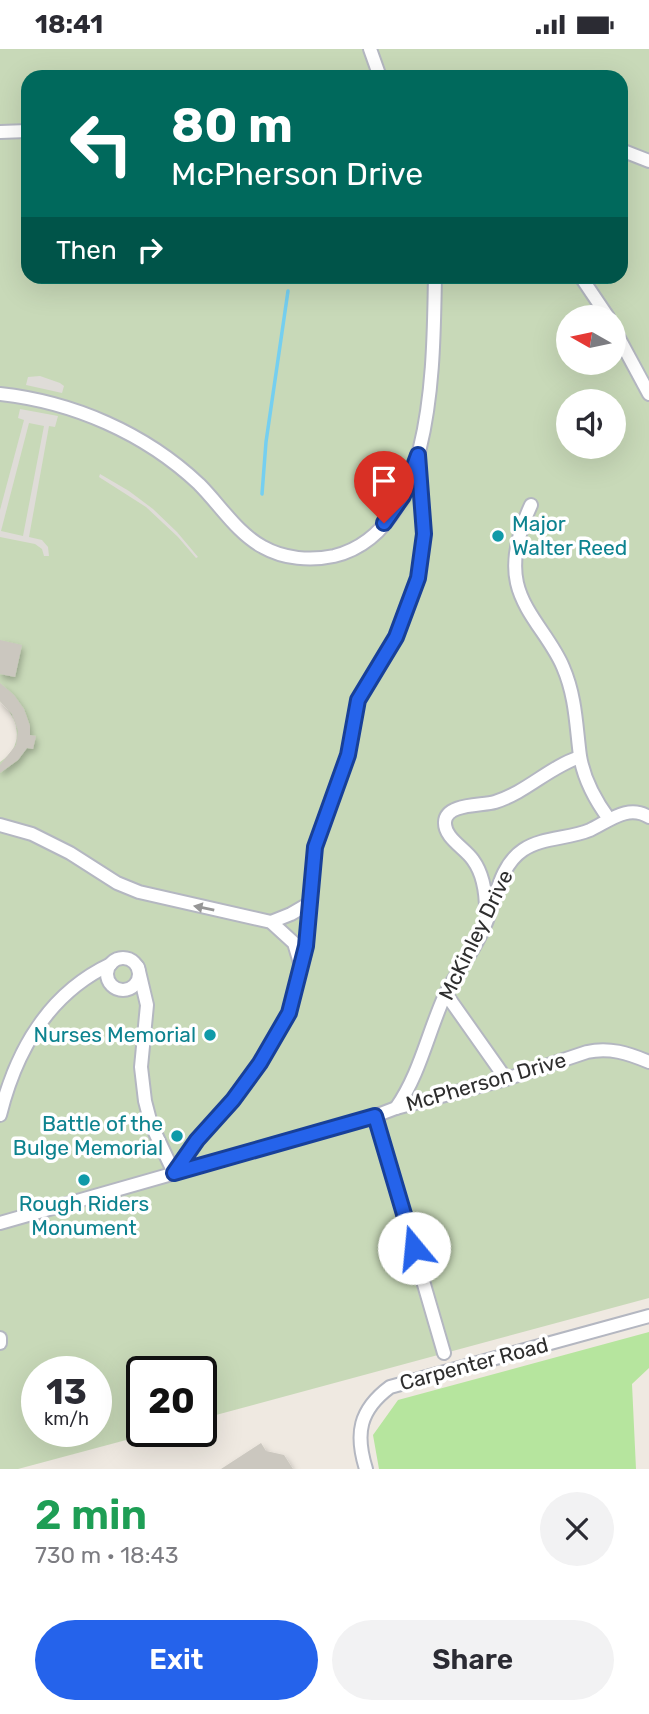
<!DOCTYPE html>
<html lang="en">
<head>
<meta charset="utf-8">
<style>
	:root { --surface:#fff; --page:#f2f2f3; --text:#2b2b33; --muted:#7c7c81; --accent:#2563eb }
	body { margin:0; font-family:Rubik,sans-serif; background:var(--page); color:var(--text); height:100vh; display:flex; flex-direction:column; font-size:26px; white-space:nowrap }
	* { box-sizing:border-box; margin:0 }
	p { font-size:23px; color:var(--muted) }
	.icon { flex:none; width:38px; height:38px; fill:none; stroke:currentColor; stroke-width:2; stroke-linecap:round; stroke-linejoin:round }
	.map { position:relative; height:1420px; overflow:hidden }
	.panel { display:flex; flex-direction:column; background:var(--surface); flex:1 }
	.panel>* { flex:none }
	.banner { position:absolute; left:21px; top:21px; width:607px; height:214px; border-radius:21px; box-shadow:0 7px 28px #0002; background:#00695c; color:#fff; overflow:hidden }
	.needle { width:46px; rotate:279deg }
	.controls { position:absolute; left:556px; top:256px; display:grid; gap:14px }
	.controls a { display:grid; place-items:center; width:70px; height:70px; border-radius:50%; background:var(--surface); box-shadow:0 7px 28px #0002; font-size:35px }
	.speed { position:absolute; left:21px; top:1307px; display:flex; gap:14px; font-size:35px; font-weight:700; text-align:center }
	.speed>* { display:grid; place-content:center; width:91px; height:91px; border-radius:50%; background:var(--surface); box-shadow:0 7px 28px #0002; line-height:1 }
	.speed small { font-size:18px; font-weight:400 }
	.speed .limit { border:4px solid #111; border-radius:10px; background:#fff; color:#111 }
	.pin { position:absolute; display:grid; place-items:center; width:60px; height:60px; color:#fff; margin:-72px -30px; border-radius:50% 50% 50% 0; rotate:-45deg; box-shadow:0 0 7px #0007 }
	.pin .icon { rotate:45deg }
	.me { position:absolute; width:77px; margin:-38px; rotate:343deg; stroke-linejoin:round; filter:drop-shadow(0 0 5px #0008) }
	.turn { display:flex; align-items:center; gap:24px; height:147px; padding:0 35px; font-size:32px }
	.turn .icon { width:91px; height:91px; stroke-width:2.5 }
	.turn b { display:block; font-size:49px; line-height:60px }
	.then { display:flex; align-items:center; height:66px; padding:0 35px; background:#0003; gap:14px; font-size:26px }
	.round { display:grid; place-items:center; flex:none; width:74px; height:74px; border-radius:37px; background:var(--page) }
	.overview { display:flex; align-items:center; justify-content:space-between; height:119px; padding:0 35px }
	h1 { font-size:42px; font-weight:600; line-height:52px; color:#1e9e55 }
	.button { display:flex; gap:14px; margin-top:auto; padding:14px 35px }
	.button a { flex:1; height:80px; border-radius:42px; background:var(--accent); color:#fff; font-size:28px; font-weight:600; line-height:80px; text-align:center }
	.button a+a { background:var(--page); color:var(--text) }
	.status { display:flex; justify-content:space-between; align-items:center; height:49px; padding:0 35px; background:var(--surface); direction:ltr }
	.status svg { height:19px; fill:currentColor }
	.map>svg:first-child { display:block }
</style>
</head>
<body>
<div class="status"><b>18:41</b><svg viewBox="0 0 49 12"><path d="M0 12V9h3v3zM5 12V6h3v6zM10 12V3h3v9zM15 12V0h3v12zM26 1h20v11H26zM47 4h2v5h-2z"/></svg></div>
<div class="map">
<svg width="649" height="1420" viewBox="0 0 649 1420">
	<defs>
		<filter id="shadow"><feDropShadow dx="2" dy="4" stdDeviation="3.5" flood-color="#0004"/></filter>
	</defs>
	<rect width="100%" height="100%" fill="#efe9e1"/>
	<!-- green -->
	<path fill="#b6e59e" d="M649,1283V1319L632,1335L636,1420H379L373,1386L398,1351Z"/>
	<!-- cemetery -->
	<path fill="#c8d9b8" fill-rule="evenodd" d="M0,0H649V1249L201,1370V1323H142V1382L156,1383L18,1420H0V713C25,697 20,670 0,652ZM28,28H621V228H28ZM569,268H614V313H569ZM569,352H614V397H569ZM37,1323H96V1382H37Z"/>
	<!-- plaza -->
	<g fill="#dfdcd8" fill-rule="evenodd">
		<path d="M40,327L60,334L64,337L62,344L26,336L28,328Z"/>
		<path d="M20,360L58,367L55,378L49,377L29,488L42,491L48,498L49,507H44L42,500L35,495L0,488V461L24,371L18,369ZM29,374L44,377L23,487L1,482Z"/>
		<path d="M100,425L129,442L153,460L177,483L198,508L196,509L178,488L146,458L99,428Z"/>
	</g>
	<g fill="none" stroke-linecap="round" stroke-linejoin="round">
		<!-- stream -->
		<path stroke="#75cff0" stroke-width="3.5" d="M262,445L266,393L288,242"/>
	</g>
	<!-- building -->
	<g fill="#cbc7bf" filter="url(#shadow)">
		<path d="M0,591L22,596L15,628L0,625Z"/>
		<path d="M0,634L14,646L24,660L30,677V686L36,687L33,700L27,699L18,711L0,724V716L16,696L18,682L12,665L0,652Z"/>
		<path d="M261,1394L266,1402L284,1406L293,1420H221Z"/>
	</g>
	<g fill="none" stroke-linecap="round" stroke-linejoin="round">
		<!-- minor casing -->
		<g stroke="#b4b7c1" stroke-width="16">
			<g id="minor">
				<path d="M370,0L380,28"/>
				<path d="M0,83L28,82"/>
				<path d="M621,101L649,112"/>
				<path d="M581,228L608,268"/>
				<path d="M614,280L649,345"/>
				<path d="M0,345C73,353 145,384 199,435C220,456 237,484 263,498C284,510 311,512 334,507C437,482 433,308 435,228"/>
				<path d="M531,456C520,480 511,508 517,534C524,565 551,589 563,618C576,648 576,677 580,707C584,731 595,751 609,770"/>
				<path d="M0,776L32,785L70,804L117,834L139,843L271,873L294,894L300,914"/>
				<path d="M486,862C486,845 484,826 473,811C465,799 444,789 445,773C446,754 482,757 495,753C527,743 549,718 580,708"/>
				<path d="M271,873L291,865L310,854"/>
				<circle cx="123" cy="925" r="16"/>
				<path d="M138,918L147,956L141,1018L145,1052L151,1075L174,1124L197,1091L233,1051L260,1015L289,964L306,897L315,798L348,706L358,651L396,588L418,529L424,485L418,406"/>
				<path d="M446,945L506,1030"/>
				<path d="M396,1059C420,1025 428,983 445,946C457,922 475,901 485,876C496,851 499,817 523,801C542,788 569,790 590,781C609,772 628,755 649,768"/>
				<path d="M0,1066C16,1002 49,944 111,915"/>
				<path d="M375,1067L444,1304"/>
				<path d="M0,1174L375,1067L396,1059L506,1030L587,1003C609,998 628,1004 649,1013"/>
				<path d="M0,1289V1294"/>
				<path d="M366,1420C355,1385 359,1361 390,1338L649,1267"/>
			</g>
		</g>
		<!-- minor -->
		<use href="#minor" stroke="#fff" stroke-width="12"/>
	</g>
	<!-- one-way arrows -->
	<defs><path id="oneway-solid" d="M-6-.8H1V-3.2L6.5 0L1 3.2V.8H-6Z" transform="scale(1.75)"/></defs>
	<use fill="#969696" href="#oneway-solid" transform="translate(204 859) rotate(-168)"/>
	<g fill="none" stroke-linecap="round" stroke-linejoin="round">
		<!-- route casing -->
		<g stroke="#184099" stroke-width="18">
			<path id="route" d="M384,474L403,447L418,406L424,485L418,529L396,588L358,651L348,706L315,798L306,897L289,964L260,1014L233,1051L197,1091L174,1124L375,1067L414,1199"/>
		</g>
		<!-- route -->
		<use href="#route" stroke="#2563eb" stroke-width="12"/>
	</g>
	<!-- markers -->
	<g fill="#0f9aa8" stroke="#fff" stroke-width="2.5">
		<circle cx="498" cy="487" r="7"/>
		<circle cx="210" cy="986" r="7"/>
		<circle cx="177" cy="1087" r="7"/>
		<circle cx="84" cy="1131" r="7"/>
	</g>
	<g text-anchor="middle" stroke-width="7" stroke-linejoin="round" paint-order="stroke">
		<!-- culture labels -->
		<g font-size="21" fill="#0d838f" stroke="#fff" text-anchor="end">
			<text x="512" y="482" text-anchor="start">Major<tspan x="512" dy="24">Walter Reed</tspan></text>
			<text x="196" y="993">Nurses Memorial</text>
			<text x="163" y="1082">Battle of the<tspan x="163" dy="24">Bulge Memorial</tspan></text>
			<text x="84" y="1162" text-anchor="middle">Rough Riders<tspan x="84" dy="24">Monument</tspan></text>
		</g>
		<!-- street labels -->
		<g font-size="21" fill="#2e2e2e" stroke="#fff">
			<text transform="translate(476 886) rotate(-64)" y="7">McKinley Drive</text>
			<text transform="translate(486 1033) rotate(-16)" y="7">McPherson Drive</text>
			<text transform="translate(474 1315) rotate(-15)" y="7">Carpenter Road</text>
		</g>
	</g>
</svg>
<div class="controls">
<a><svg class="needle" viewBox="-14 -14 28 28"><path d="M0-13l5 13h-10z" fill="#e53935"/><path d="M0 13l5-13h-10z" fill="#7c7c81"/></svg></a>
<a><svg class="icon" aria-label="sound" viewBox="0 0 24 24"><path d="M4 9h4l5-4v14l-5-4H4zM17 9q2 3 0 6"/></svg></a>
</div>
<div class="speed"><div>13<small>km/h</small></div><div class="limit">20</div></div>
<div class="pin" style="left:384px;top:474px;background:#d93025"><svg class="icon" aria-label="arrive" viewBox="0 0 24 24"><path d="M6 21V4h12l-3 4 3 4H6"/></svg></div>
<svg class="me" style="left:414px;top:1199px" viewBox="-20 -20 40 40"><circle r="19" fill="#fff"/><path d="M0-13L10 11 0 6-10 11z" fill="#2563eb"/></svg>
<div class="banner">
<div class="turn"><svg class="icon" aria-label="left" viewBox="0 0 24 24"><path d="M17 20v-9H6M10 6l-5 5 5 5"/></svg><div><b>80 m</b>McPherson Drive</div></div>
<div class="then">Then<svg class="icon" aria-label="right" viewBox="0 0 24 24"><path d="M7 20v-9h11M14 6l5 5-5 5"/></svg></div>
</div>
</div>
<section class="panel">
<div class="overview"><div><h1>2 min</h1><p>730 m · 18:43</p></div><a class="round"><svg class="icon" aria-label="close" viewBox="0 0 24 24"><path d="M6 6l12 12M18 6L6 18"/></svg></a></div>
<div class="button"><a>Exit</a><a>Share</a></div>
</section>
</body>
</html>
